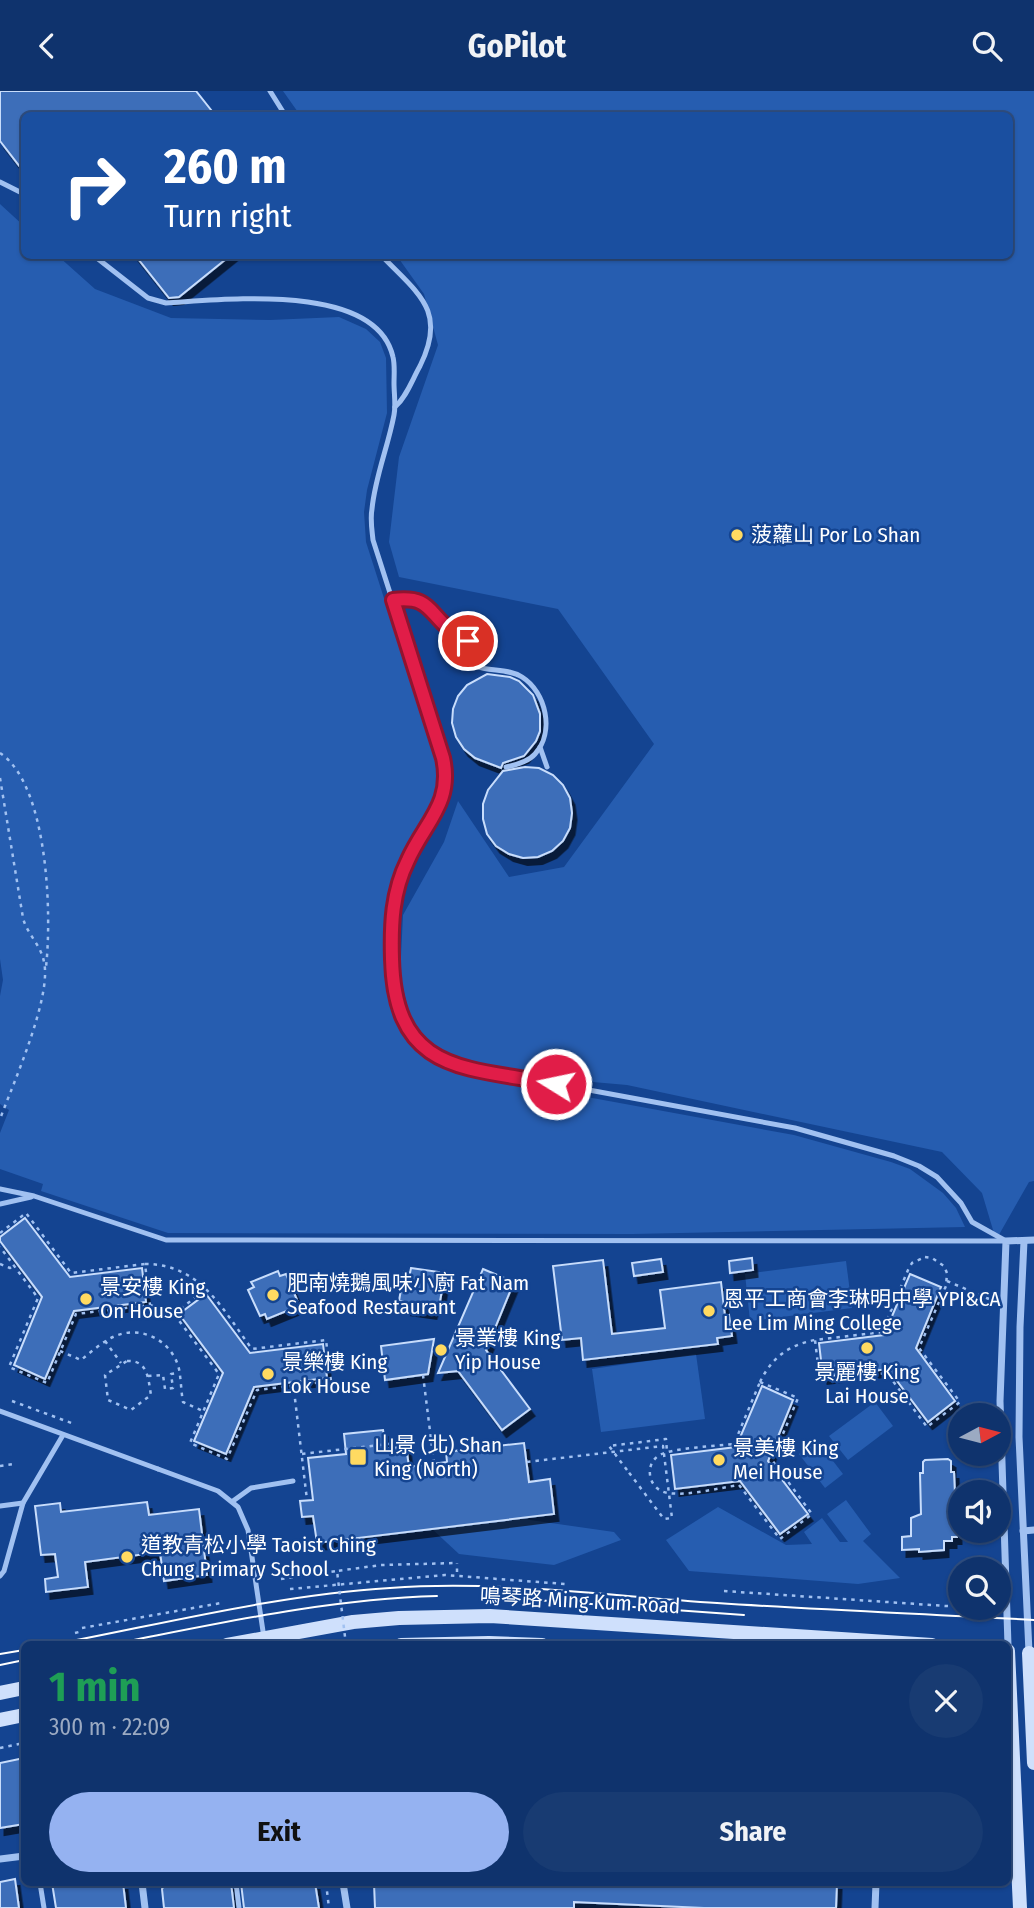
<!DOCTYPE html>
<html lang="en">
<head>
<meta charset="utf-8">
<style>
	:root { --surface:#0f336d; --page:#183b72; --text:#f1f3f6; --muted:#9baac2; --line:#2f4e80; --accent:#95b2f1 }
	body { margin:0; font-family:"Fira Sans Condensed","Noto Sans TC",sans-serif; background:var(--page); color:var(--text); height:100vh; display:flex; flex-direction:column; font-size:26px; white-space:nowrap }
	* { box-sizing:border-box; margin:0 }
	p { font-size:23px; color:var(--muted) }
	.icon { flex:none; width:38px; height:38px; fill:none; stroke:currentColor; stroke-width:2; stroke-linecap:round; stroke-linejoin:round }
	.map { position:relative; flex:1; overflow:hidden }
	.details { position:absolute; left:21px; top:1550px; width:990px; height:245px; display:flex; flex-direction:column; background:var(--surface); border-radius:10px; box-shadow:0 2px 5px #0004,0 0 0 2px var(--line) }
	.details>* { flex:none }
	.guide { position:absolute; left:21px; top:21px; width:992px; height:147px; border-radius:10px; box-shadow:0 2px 5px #0004,0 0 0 2px var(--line); background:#1a4fa0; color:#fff; overflow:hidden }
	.needle { width:46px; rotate:83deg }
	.fabs { position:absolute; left:948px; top:1312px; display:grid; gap:14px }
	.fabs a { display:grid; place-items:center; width:63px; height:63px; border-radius:50%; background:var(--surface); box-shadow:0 2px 5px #0004,0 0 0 2px var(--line); font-size:35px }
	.pin { position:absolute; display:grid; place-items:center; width:60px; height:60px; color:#fff; margin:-30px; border:4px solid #fff; border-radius:50%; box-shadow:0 2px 7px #0007 }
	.me { position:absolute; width:77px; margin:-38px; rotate:280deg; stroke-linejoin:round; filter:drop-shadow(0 0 5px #0008) }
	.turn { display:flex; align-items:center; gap:24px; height:147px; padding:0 28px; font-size:32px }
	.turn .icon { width:91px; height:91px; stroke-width:2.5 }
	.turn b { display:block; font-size:49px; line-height:60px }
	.round { display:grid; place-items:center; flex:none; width:74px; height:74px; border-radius:37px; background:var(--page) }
	.overview { display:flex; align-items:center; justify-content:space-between; height:119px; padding:0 28px }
	h1 { font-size:42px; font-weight:700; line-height:52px; color:#1e9e55 }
	.primary-button { display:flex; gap:14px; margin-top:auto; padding:14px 28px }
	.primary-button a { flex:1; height:80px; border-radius:42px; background:var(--accent); color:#111; font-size:28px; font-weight:700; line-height:80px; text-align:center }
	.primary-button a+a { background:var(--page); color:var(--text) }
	header { display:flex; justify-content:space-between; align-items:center; height:91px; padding:0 28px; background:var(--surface); font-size:32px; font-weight:700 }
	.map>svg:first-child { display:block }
</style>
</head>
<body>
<header><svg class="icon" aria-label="back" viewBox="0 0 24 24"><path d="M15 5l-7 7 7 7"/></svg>GoPilot<svg class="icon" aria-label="search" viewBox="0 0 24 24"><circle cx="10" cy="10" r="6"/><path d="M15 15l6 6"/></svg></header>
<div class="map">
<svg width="1034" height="1817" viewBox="0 0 1034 1817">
	<defs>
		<filter id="shadow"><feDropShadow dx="4.5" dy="7" stdDeviation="0" flood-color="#0009"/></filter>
	</defs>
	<rect width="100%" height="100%" fill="#144491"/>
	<!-- green -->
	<g fill="#265db0">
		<path d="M283,0H1034V1090L1029,1091L996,1149L982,1102L942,1061L627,994L478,981L437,962L410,926L400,885L403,824L444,751L458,710L509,786L564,776L654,653L558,518L399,486L389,451L399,366L438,254L424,203L397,165L1010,164V24H300Z"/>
		<path d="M0,113L24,135V164L58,165L95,198L171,227L270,229L339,226L366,238L380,251L386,267L387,322L367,399L364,421L366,451L439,679C440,716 410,743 397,776C386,803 384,830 385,859C387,921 393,958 456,982L794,1044L891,1071L910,1078L943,1102L956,1117L965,1136L632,1143L168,1142L41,1100L43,1093L0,1078V1042L9,1019L0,1013V905L3,889L0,868Z"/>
		<path d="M846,1170L852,1217L750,1230L745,1183Z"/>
		<path d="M696,1263L705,1328L601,1341L592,1278Z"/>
		<path d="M875,1311L893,1335L848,1369L829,1345Z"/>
		<path d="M817,1349L843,1383L825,1397L799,1363Z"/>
		<path d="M846,1409L871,1443L863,1450L900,1487L858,1493L689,1480L666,1449L718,1416L786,1454L812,1453L804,1441L822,1427L840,1451H848L827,1423Z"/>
		<path d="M516,1427L614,1441L621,1449L554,1474L459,1463L431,1437Z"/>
	</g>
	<!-- building -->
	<g fill="#3d6eb9" stroke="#c8ddfc" stroke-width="2" filter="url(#shadow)">
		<path d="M0,0H196L215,24H24V81L0,50Z"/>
		<path d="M135,164H231L179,206L169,207Z"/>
		<path d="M487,583L510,586L519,590L533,604L540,623V640L536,650L524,665L503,672L501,677L475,667L464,658L456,646L452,632L453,618L458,605L467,594Z"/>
		<path d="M525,676L539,677L553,684L563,694L570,707L572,722L570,737L563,750L552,760L538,766L523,767L509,763L496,755L487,743L483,728V713L488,699L503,680Z"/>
		<path d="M25,1127L70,1186L142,1177L146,1211L74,1220L45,1288L14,1274L42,1206L0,1150V1146Z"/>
		<path d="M752,1167L753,1179L730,1182L729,1170Z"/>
		<path d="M661,1168L663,1181L634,1185L632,1172Z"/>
		<path d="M603,1169L612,1243L665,1237L660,1199L721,1191L725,1225L729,1224L732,1245L717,1247L718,1253L583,1269L581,1247L562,1249L553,1175Z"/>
		<path d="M411,1177L439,1181L438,1187L444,1188L439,1216L434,1215L432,1221L404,1217L405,1211L399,1210L404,1181L410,1182Z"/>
		<path d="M483,1178L514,1191L486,1259L530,1318L502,1339L458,1280L438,1282Z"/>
		<path d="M278,1180L280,1185L286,1183L297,1209L291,1211L294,1217L267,1228L265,1223L260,1225L248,1199L254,1196L251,1191Z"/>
		<path d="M910,1183L941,1196L916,1257L955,1310L928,1331L888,1278L823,1286L819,1252L884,1244Z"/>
		<path d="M206,1203L250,1262L323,1253L327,1287L254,1296L226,1363L194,1350L223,1282L179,1223Z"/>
		<path d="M434,1248L428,1283L385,1289L381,1255Z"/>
		<path d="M762,1295L793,1309L768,1370L808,1423L780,1443L740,1390L675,1398L671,1364L736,1356Z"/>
		<path d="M383,1339L386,1358L406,1355L409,1376L447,1371L446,1361L524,1352L529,1391L550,1388L554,1423L317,1452L313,1425L302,1426L300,1410L313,1409L308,1367L346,1363L344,1343Z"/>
		<path d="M948,1368L951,1370V1381H954L957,1446H952V1450H944V1459L919,1461V1458L902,1459V1446L911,1445V1427L921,1423L920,1382H923V1371L925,1369Z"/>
		<path d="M147,1411L149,1424L199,1418L207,1484L164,1490L160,1461L85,1471L88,1496L46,1501L45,1488L58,1486L55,1463L41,1464L35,1415L60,1412L61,1421Z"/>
		<path d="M24,1667V1733L0,1737V1672Z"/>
		<path d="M15,1788L19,1817H0V1791Z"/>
		<path d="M52,1792H123L126,1817H56Z"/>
		<path d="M166,1792H231L234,1817H164L162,1798Z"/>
		<path d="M241,1792H315L319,1817H244Z"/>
		<path d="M374,1792H837L836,1817H704L574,1811V1817H375Z"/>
	</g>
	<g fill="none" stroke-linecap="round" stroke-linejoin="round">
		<!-- path -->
		<g stroke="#a1c1f1" stroke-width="2.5" stroke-dasharray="3.5 5" stroke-linecap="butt">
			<path d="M0,662C48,694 52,822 46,876"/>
			<path d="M0,687L23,827C27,843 41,854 44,871C52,906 13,993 0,1028"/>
			<path d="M0,1142L26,1122L71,1182L145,1173L150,1214L76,1223L47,1292L9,1276L38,1207L0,1156"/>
			<path d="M925,1166L932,1167L944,1175L947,1182L946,1195L919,1257L960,1311L927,1336L887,1282L820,1290L815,1249L882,1241L908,1179L912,1172Z"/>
			<path d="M0,1173L10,1177L14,1174"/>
			<path d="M145,1173C201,1173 222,1218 252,1258L326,1249L331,1290L257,1299L227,1368L190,1352L219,1283L174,1223L150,1214"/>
			<path d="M947,1190L989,1208"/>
			<path d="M174,1223L206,1198"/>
			<path d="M105,1250L121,1272"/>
			<path d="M60,1260L81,1269C91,1261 102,1251 113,1246C140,1233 172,1249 179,1278C181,1288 181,1300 183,1311L203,1320"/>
			<path d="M127,1270C148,1269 148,1287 151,1304L131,1319L108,1309L105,1284Z"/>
			<path d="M423,1284L434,1372"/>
			<path d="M148,1285L163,1284L165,1298L173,1297L171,1283L178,1282"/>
			<path d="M760,1291L798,1307L772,1369L812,1423L780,1448L739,1394C719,1397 688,1405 668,1402C650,1400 643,1376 658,1365C669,1357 718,1355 734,1353Z"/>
			<path d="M760,1291C772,1266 789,1254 815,1249"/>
			<path d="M12,1310L74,1333"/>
			<path d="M302,1363L431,1348"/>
			<path d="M0,1375L14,1373"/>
			<path d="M627,1379L609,1355L666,1348L667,1361"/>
			<path d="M457,1481V1472"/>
			<path d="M281,1488L337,1480"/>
			<path d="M290,1498L445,1484L565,1493"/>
			<path d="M724,1500L961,1516"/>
			<path d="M82,1537L221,1512"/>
			<path d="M75,1542L83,1540"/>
			<path d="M0,1657L24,1652"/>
			<path d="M326,1792L329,1817"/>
		</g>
		<!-- service -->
		<g stroke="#a1c1f1" stroke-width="5">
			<path d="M270,0L285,24"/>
			<path d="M0,91L24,103"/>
			<path d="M93,164L148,207L166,212C222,209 376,190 393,266C395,274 394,284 394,292C394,303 396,314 394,324C388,356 375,386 372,418C370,428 372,439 373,449L443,667C454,717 417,741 401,785C392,809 391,834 392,859C393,918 401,958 464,976L795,1037L894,1065L919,1075L937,1086L961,1112L972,1131L1006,1150"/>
			<path d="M381,164C417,202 448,219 420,275C412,289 407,305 395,316"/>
			<path d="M393,509C438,503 452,546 475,575C490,581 508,577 522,586C546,601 555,641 535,663C528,671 516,674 506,676"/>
			<path d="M450,538L475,553L490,557"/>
			<path d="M540,656L547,676"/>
			<path d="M0,1098L34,1105L166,1149L1003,1150"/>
			<path d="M0,1113L31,1106"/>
			<path d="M158,1378L218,1400L238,1416L248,1439L264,1547"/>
			<path d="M233,1410L251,1397L293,1390"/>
			<path d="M0,1415L23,1412"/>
			<path d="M0,1485L4,1480L23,1412L63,1344"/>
			<path d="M40,1792L44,1817"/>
			<path d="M236,1792L239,1817"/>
		</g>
		<!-- minor -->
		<g stroke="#a1c1f1" stroke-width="7">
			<path d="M1024,1150L1020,1236L1019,1346L1029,1561"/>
			<path d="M1023,1440L1034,1439"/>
			<path d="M1008,1554L1000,1310L1006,1150L1034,1149"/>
			<path d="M0,1768L24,1765"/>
			<path d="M142,1792L145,1817"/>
			<path d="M343,1792L347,1817"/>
			<path d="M875,1817L876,1792"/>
		</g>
		<!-- secondary -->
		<g stroke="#cfe0fc" stroke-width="14">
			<path d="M227,1554L353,1531L399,1527L490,1525L932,1554"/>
			<path d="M401,1554L489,1552L542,1554"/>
			<path d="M1008,1560L1020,1817"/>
			<path d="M1029,1562L1034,1672"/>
			<path d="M0,1602L24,1597"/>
			<path d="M0,1629L24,1624"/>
		</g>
		<!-- tram -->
		<g stroke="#fff" stroke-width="2">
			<path d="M482,1505L744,1524"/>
			<path d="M51,1554C163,1533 276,1504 390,1497C499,1489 608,1505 717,1512C823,1519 928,1523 1034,1529"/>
			<path d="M108,1554C217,1533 326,1508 437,1505"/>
			<path d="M0,1563L24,1559"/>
			<path d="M0,1574L24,1569"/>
		</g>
		<!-- path-bridge -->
		<g stroke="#a1c1f1" stroke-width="2.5" stroke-dasharray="3.5 5" stroke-linecap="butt">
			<path d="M293,1291L307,1409"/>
			<path d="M527,1371L663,1355L672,1427L664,1428L627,1379"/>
			<path d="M346,1554L337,1480L381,1474L457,1472"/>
		</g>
		<!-- service-bridge -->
		<path stroke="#a1c1f1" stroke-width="5" d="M0,1320L158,1378"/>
	</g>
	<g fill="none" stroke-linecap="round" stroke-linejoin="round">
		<!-- route casing -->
		<g stroke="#92132f" stroke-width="18">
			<path id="route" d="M468,550C462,546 455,542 449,538C427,519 429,505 393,509L443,667C453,712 425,731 408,769C392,801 391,834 392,868C395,983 465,976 556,993"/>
		</g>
		<!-- route -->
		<use href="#route" stroke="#e11d48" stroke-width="12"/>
	</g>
	<!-- markers -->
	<g fill="#ffda61" stroke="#144491" stroke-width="2.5">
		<circle cx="737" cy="444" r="7"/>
		<circle cx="273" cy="1204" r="7"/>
		<circle cx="86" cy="1208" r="7"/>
		<circle cx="709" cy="1220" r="7"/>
		<circle cx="867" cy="1257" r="7"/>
		<circle cx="441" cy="1259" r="7"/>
		<circle cx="268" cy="1283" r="7"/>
		<rect x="349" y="1357" width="18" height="18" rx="3.5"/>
		<circle cx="719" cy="1369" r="7"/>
		<circle cx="127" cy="1466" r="7"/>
	</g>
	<g text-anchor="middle" stroke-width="5" stroke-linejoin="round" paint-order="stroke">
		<!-- poi labels -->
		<g font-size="21" fill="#fff" stroke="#144491" text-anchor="start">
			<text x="751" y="451">菠蘿山 Por Lo Shan</text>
			<text x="287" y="1199">肥南燒鵝風味小廚 Fat Nam<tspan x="287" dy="24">Seafood Restaurant</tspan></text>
			<text x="100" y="1203">景安樓 King<tspan x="100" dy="24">On House</tspan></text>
			<text x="723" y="1215">恩平工商會李琳明中學 YPI&amp;CA<tspan x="723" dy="24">Lee Lim Ming College</tspan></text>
			<text x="455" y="1254">景業樓 King<tspan x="455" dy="24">Yip House</tspan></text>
			<text x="282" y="1278">景樂樓 King<tspan x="282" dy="24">Lok House</tspan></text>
			<text x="867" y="1288" text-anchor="middle">景麗樓 King<tspan x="867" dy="24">Lai House</tspan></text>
			<text x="374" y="1361">山景 (北) Shan<tspan x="374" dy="24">King (North)</tspan></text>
			<text x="733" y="1364">景美樓 King<tspan x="733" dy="24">Mei House</tspan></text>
			<text x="141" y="1461">道教青松小學 Taoist Ching<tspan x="141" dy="24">Chung Primary School</tspan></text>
		</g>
		<!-- street labels -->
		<g font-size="21" fill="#fff" stroke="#144491">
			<text transform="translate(580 1510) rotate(3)" y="7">鳴琴路 Ming Kum Road</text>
		</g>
	</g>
</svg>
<div class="fabs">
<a><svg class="needle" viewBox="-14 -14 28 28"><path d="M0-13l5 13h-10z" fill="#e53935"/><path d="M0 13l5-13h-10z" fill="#9baac2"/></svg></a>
<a><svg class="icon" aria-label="sound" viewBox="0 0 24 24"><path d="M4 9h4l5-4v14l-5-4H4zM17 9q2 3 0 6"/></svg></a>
<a><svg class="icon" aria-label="search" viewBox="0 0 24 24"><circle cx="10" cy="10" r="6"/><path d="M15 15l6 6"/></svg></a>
</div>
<div class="pin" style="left:468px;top:550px;background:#d93025"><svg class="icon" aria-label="arrive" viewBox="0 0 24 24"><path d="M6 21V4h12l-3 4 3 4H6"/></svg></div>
<svg class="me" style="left:556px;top:993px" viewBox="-20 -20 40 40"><circle r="17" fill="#e11d48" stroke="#fff" stroke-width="3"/><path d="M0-11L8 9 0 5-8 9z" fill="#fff"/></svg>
<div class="guide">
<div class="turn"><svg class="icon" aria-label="right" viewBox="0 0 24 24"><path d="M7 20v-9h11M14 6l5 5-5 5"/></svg><div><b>260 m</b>Turn right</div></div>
</div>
<section class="details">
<div class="overview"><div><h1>1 min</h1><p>300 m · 22:09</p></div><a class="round"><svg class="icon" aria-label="close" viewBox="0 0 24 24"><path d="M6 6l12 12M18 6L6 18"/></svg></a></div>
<div class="primary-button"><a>Exit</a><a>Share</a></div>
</section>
</div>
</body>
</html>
